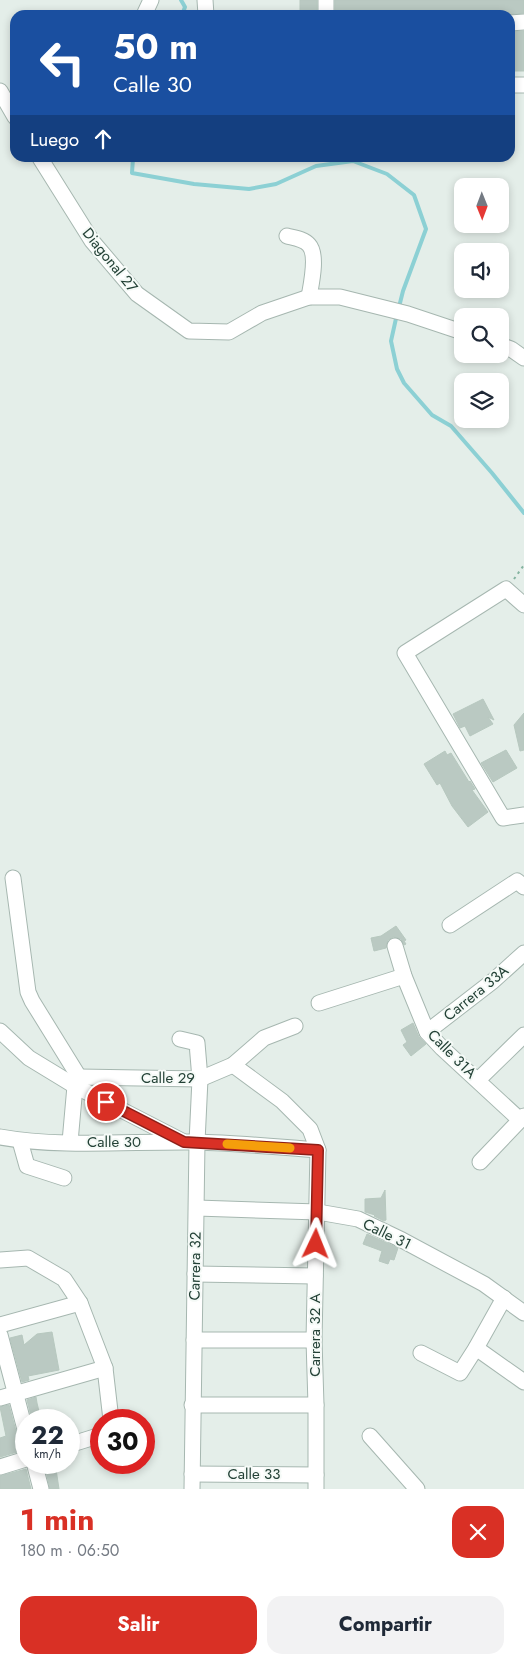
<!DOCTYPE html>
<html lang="es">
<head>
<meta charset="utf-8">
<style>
	:root { --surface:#fff; --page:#f2f2f3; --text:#1f2937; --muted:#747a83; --accent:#d93025 }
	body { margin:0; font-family:Jost,sans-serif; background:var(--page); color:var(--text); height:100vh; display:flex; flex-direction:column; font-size:19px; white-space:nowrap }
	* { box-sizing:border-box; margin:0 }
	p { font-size:16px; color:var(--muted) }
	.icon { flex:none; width:28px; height:28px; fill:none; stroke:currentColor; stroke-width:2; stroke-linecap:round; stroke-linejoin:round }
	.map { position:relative; height:1489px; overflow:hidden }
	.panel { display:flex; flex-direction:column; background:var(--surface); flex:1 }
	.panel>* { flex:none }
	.guide { position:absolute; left:10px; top:10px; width:505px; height:152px; border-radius:15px; box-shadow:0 2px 8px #0003; background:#1a4fa0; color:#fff; overflow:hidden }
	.needle { width:32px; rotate:179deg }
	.buttons { position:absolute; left:454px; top:178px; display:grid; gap:10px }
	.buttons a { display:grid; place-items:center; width:55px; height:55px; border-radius:10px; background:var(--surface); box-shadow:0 2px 8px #0003; font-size:25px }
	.speed { position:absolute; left:15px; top:1409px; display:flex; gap:10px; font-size:25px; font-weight:700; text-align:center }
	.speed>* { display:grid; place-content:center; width:65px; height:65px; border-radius:50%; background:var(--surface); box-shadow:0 2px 8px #0003; line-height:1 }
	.speed small { font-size:12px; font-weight:400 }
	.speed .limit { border:8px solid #d22; background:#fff; color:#111 }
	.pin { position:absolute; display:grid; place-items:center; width:42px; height:42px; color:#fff; margin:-21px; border:2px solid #fff; border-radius:50%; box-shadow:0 1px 5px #0007 }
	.me { position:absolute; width:55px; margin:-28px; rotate:2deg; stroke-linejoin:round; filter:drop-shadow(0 0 4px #0008) }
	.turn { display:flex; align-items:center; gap:18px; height:105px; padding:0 20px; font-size:22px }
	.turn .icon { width:65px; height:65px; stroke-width:2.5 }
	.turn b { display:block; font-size:35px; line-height:42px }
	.then { display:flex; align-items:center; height:48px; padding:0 20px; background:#0003; gap:10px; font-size:19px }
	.round { display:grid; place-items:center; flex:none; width:52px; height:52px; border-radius:15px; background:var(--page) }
	.summary { display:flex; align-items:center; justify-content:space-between; height:85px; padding:0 20px }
	h1 { font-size:30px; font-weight:700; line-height:38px; color:var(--accent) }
	.action { display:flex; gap:10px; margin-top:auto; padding:10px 20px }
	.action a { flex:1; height:58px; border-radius:15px; background:var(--accent); color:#fff; font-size:20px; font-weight:700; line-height:58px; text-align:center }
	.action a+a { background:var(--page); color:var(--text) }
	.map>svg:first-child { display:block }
</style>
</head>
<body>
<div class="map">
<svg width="524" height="1489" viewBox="0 0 524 1489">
	<rect width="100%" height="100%" fill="#e4eee9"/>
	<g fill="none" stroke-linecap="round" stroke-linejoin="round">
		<!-- stream -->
		<g stroke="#8cd0d4" stroke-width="4">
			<path d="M181,0L185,7L182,15"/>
			<path d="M133,158L132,173L194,184L249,189L276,184L316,166L353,161L387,174L414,195L426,229L403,291L399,307"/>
			<path d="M397,314L391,341L397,369L404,383L432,415L451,426L492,473L524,513"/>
		</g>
	</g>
	<!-- building -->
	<g fill="#bac9c2" stroke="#b7c8bf">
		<rect x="300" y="0" width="17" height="15"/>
		<path d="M335,0H524V13L505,15H335Z"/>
		<path d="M524,31V71H510V32Z"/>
		<path d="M483,699L494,720L488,717L493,724L470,736L465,726L460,728L453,714Z"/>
		<path d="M524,713V750L520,751L514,725Z"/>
		<path d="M506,750L517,768L493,782L481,763Z"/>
		<path d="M445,751L447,755L451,753L469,782L470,781L475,789L472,790L488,812L468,827L452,806L440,783L437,785L424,764Z"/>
		<path d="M396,926L406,940L404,941L406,944L404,945L401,939L393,937L388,940L386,948L374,951L371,938L381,936Z"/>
		<path d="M413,1023L419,1037L426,1044L411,1056L403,1045L407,1042L401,1030Z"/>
		<path d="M385,1190L386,1220L384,1221L374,1216L375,1215L365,1212V1199L381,1198Z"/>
		<path d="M367,1234L398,1248L394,1260L390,1259L388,1264L379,1261L382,1251L363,1244Z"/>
		<path d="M52,1332L59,1370L28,1376L29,1380L22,1382L10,1338L22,1335L24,1345L37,1334Z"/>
		<path d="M36,1397L37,1403L41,1420H32L27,1400Z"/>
		<path d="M9,1405L17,1435L22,1441L24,1450L0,1457V1438L6,1436L0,1407Z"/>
		<path d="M26,1469L31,1489H0V1476Z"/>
		<path d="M56,1469L59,1489H50L46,1471Z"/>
	</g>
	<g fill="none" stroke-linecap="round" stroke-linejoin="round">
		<!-- minor casing -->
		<g stroke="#a6b7b0" stroke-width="17">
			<g id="minor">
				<path d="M205,0L206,15"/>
				<path d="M326,0V15"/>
				<path d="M144,15L151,0"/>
				<path d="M510,23L524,22"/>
				<path d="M510,85H524"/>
				<path d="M0,91L15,117"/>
				<path d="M40,158L92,241L137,294L189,331L229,332L262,313L309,297H340L408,314L462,332"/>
				<path d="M287,236C295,238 304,239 309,245C318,255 311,285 309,297"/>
				<path d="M500,345L511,349L524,358"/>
				<path d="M524,605L506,589L405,653L503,818L524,815"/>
				<path d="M13,878L28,992L32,1001L79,1077"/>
				<path d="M450,925L517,881L524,887"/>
				<path d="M395,946L404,976L427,1032L442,1048L520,1120"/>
				<path d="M319,1003L404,976"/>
				<path d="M0,1031L29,1058L75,1086L182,1141"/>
				<path d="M427,1032L493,981L524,953"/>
				<path d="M180,1039L197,1043L200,1079L197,1142L192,1489"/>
				<path d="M233,1065L282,1101L310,1129L318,1150L314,1340L316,1405V1489"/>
				<path d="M478,1080L524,1035"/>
				<path d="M0,1137C61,1148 133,1141 196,1142C236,1143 277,1147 318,1150"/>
				<path d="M20,1141L27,1166L64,1178"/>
				<path d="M70,1142L75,1086L79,1077L200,1079L233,1065L264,1038L295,1026"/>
				<path d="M480,1162L524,1116"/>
				<path d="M197,1208L318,1212L358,1219L402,1240L484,1284L524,1313"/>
				<path d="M0,1260L28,1258L64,1279L80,1303L105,1368L111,1420"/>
				<path d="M195,1274L315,1276"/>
				<path d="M0,1325L80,1303"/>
				<path d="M0,1335L26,1433"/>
				<path d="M194,1340H314"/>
				<path d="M476,1348L524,1382"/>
				<path d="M421,1353L460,1373L476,1348L504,1298"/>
				<path d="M0,1398L105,1368"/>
				<path d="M192,1405H316"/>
				<path d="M370,1436L417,1489"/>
				<path d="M69,1445L101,1435"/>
				<path d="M34,1462L41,1489"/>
				<path d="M0,1467L26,1459"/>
				<path d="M192,1474L316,1475"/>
			</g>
		</g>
		<!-- path -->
		<path stroke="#84b3a0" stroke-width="2" stroke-dasharray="2.5 4" stroke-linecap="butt" d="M514,579L524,565"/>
		<!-- minor -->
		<use href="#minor" stroke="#fff" stroke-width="15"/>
	</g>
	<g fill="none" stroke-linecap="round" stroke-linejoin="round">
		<!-- route casing -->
		<g stroke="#8d1f18" stroke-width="12">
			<path id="route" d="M106,1102L184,1142L318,1150L316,1244"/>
		</g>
		<!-- route -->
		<use href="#route" stroke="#d93025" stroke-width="9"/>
		<!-- slow -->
		<path stroke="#f59e0b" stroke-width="9" d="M227,1144L290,1148"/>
	</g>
	<g text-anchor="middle" stroke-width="4" stroke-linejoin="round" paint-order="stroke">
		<!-- street labels -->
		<g font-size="15" fill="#234136" stroke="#f5faf7">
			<text transform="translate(110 260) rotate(51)" y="5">Diagonal 27</text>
			<text transform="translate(476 993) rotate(-39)" y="5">Carrera 33A</text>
			<text transform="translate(452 1054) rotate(45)" y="5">Calle 31A</text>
			<text x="168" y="1083">Calle 29</text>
			<text x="114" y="1147">Calle 30</text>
			<text transform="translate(387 1234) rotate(26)" y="5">Calle 31</text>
			<text transform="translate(195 1266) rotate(-89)" y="5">Carrera 32</text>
			<text transform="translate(315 1335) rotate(-90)" y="5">Carrera 32 A</text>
			<text x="254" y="1479">Calle 33</text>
		</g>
	</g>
</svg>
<div class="buttons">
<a><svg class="needle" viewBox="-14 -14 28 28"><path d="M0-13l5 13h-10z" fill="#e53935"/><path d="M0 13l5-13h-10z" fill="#747a83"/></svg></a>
<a><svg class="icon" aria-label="sound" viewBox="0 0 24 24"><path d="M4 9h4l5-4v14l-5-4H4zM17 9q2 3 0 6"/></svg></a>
<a><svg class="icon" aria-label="search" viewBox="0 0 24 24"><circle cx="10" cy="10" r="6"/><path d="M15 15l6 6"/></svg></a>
<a><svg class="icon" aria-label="layers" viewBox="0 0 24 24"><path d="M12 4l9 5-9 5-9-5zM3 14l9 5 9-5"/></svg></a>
</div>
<div class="speed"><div>22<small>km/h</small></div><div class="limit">30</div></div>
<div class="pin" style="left:106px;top:1102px;background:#d93025"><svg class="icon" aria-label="arrive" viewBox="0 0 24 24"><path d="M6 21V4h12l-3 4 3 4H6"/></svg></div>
<svg class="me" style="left:316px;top:1244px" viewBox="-20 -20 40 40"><path d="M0-17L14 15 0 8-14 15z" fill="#d93025" stroke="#fff" stroke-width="4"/></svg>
<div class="guide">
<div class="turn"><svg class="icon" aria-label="left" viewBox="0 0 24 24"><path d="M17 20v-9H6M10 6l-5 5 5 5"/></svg><div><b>50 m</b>Calle 30</div></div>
<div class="then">Luego<svg class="icon" aria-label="ahead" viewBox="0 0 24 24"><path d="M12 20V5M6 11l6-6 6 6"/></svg></div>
</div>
</div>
<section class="panel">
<div class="summary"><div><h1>1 min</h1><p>180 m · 06:50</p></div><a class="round" style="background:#d93025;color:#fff"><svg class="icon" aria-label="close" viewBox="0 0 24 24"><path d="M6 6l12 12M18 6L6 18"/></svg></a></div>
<div class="action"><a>Salir</a><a>Compartir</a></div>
</section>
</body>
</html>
